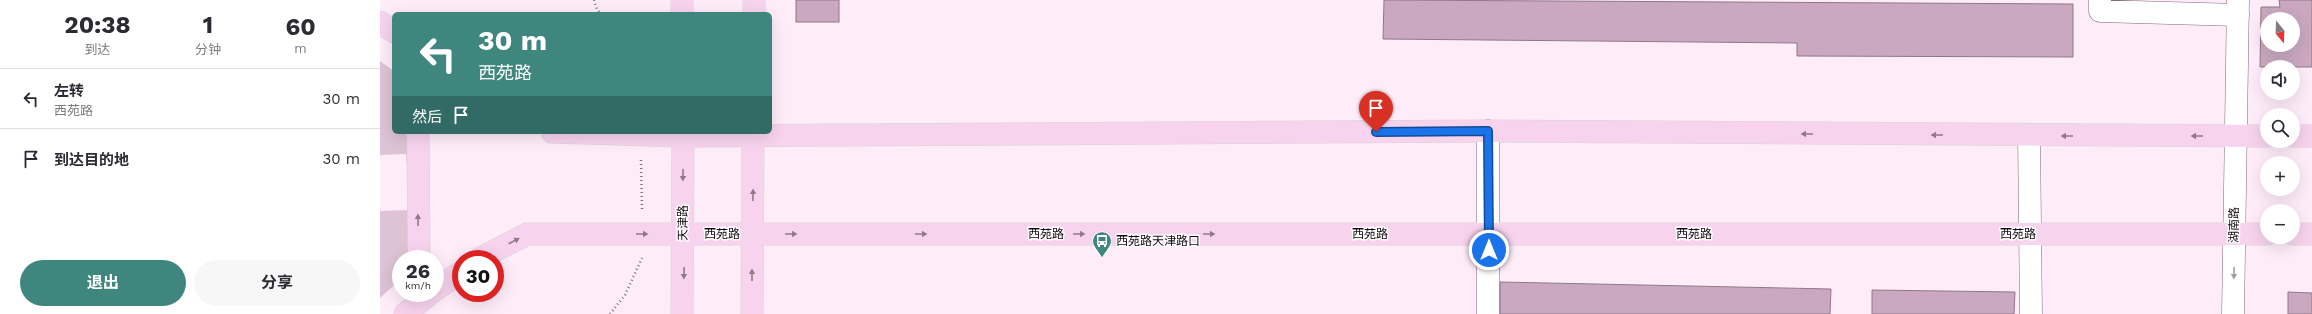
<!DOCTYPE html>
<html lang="zh">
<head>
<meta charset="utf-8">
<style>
	:root { --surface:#fff; --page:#f7f7f7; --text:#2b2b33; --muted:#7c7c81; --line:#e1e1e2; --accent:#3f867f }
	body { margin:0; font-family:"Work Sans","Noto Sans SC",sans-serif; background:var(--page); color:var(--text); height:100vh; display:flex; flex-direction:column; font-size:15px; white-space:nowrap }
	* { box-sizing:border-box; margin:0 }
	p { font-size:13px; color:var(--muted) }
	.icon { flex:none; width:22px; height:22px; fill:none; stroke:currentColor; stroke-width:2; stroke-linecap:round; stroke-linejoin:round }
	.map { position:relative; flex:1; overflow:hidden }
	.drawer { display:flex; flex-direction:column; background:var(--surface); width:380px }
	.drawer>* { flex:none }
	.hud { position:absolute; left:12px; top:12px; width:380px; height:122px; border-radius:6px; box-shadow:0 4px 16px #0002; background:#3f867f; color:#fff; overflow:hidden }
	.needle { width:26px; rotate:161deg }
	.tools { position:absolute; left:1880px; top:12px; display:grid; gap:8px }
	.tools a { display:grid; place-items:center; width:40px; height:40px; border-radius:50%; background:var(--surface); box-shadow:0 4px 16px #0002; font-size:20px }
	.speed { position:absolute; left:12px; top:250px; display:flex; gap:8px; font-size:20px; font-weight:700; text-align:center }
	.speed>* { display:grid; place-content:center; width:52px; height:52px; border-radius:50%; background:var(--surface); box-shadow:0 4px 16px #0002; line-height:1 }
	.speed small { font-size:10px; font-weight:400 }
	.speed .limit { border:6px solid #d22; background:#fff; color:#111 }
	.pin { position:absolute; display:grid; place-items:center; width:34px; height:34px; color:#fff; margin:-41px -17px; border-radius:50% 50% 50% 0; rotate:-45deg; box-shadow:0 0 4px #0007 }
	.pin .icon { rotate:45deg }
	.me { position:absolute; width:44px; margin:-22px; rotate:0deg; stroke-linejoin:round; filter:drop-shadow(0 0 3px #0008) }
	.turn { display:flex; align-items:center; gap:14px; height:84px; padding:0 20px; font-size:18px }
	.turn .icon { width:52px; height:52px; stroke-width:2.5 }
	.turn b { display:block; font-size:28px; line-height:34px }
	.then { display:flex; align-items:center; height:38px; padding:0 20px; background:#0003; gap:8px; font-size:15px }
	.eta { display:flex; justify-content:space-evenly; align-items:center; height:68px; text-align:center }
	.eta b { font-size:24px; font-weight:700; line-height:28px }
	.cta { display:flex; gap:8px; margin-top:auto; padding:8px 20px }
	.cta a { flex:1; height:46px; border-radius:24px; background:var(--accent); color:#fff; font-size:16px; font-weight:700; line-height:46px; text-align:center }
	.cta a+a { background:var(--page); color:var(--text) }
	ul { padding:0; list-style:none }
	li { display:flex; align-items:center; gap:12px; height:60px; padding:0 20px; border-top:1px solid var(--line) }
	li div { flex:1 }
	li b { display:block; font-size:15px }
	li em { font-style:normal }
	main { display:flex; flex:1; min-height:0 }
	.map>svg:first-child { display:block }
</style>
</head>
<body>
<main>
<section class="drawer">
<div class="eta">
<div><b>20:38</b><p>到达</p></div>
<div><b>1</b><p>分钟</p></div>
<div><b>60</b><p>m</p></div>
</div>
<ul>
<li><svg class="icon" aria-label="left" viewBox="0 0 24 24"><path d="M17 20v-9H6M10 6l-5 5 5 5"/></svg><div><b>左转</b><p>西苑路</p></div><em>30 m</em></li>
<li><svg class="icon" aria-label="arrive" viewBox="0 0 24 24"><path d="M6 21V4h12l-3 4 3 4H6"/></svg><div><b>到达目的地</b></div><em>30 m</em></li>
</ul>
<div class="cta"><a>退出</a><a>分享</a></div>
</section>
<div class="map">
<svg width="1932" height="314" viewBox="0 0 1932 314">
	<rect width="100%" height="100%" fill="#feedf9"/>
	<!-- green -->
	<path fill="#ddc3d5" d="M0,61L14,71V132H29L33,259H21V279L0,298V211L30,210L26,154L0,155Z"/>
	<!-- building -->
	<g fill="#caa8c0" stroke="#907789" fill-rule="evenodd">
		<rect x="416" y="0" width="43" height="22"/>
		<path d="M1004,0L1693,4V57L1417,56V43L1003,39Z"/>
		<path d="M1899,0H1932V67H1880L1881,7H1900ZM1887,19H1913V45H1887Z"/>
		<path d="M1120,282L1451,289L1450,314H1120Z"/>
		<path d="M1492,290L1635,292L1634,314H1492Z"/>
		<path d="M1908,292L1932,293V314H1908Z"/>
	</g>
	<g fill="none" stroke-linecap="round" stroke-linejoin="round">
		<!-- minor casing -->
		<g stroke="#81687a" stroke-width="23">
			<g id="minor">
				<path d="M1720,0V11L1858,15"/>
				<path d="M1649,136L1651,314"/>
				<path d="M1108,314V131"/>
				<path d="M1853,314L1858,0"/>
			</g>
		</g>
		<!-- major casing -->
		<g stroke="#d5d3d4" stroke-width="23">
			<g id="major">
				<path d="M302,0V14"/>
				<path d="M374,14V0"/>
				<path d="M0,22L14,32"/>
				<path d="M38,132L39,259"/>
				<path d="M172,132L303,136L1108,131L1887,136"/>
				<path d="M1913,136H1932"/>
				<path d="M1913,234H1932"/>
				<path d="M99,259L147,234H1887"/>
				<path d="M55,290L81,272"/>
				<path d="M25,314L51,293"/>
				<path d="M302,314L303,132"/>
				<path d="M372,314L373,132"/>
			</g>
		</g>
		<!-- path -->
		<g stroke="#7f727b" stroke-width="2.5" stroke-dasharray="1 3" stroke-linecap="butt">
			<path d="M214,0L217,9L221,14"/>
			<path d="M261,160L262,209"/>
			<path d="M230,314L245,295L262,258"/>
		</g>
		<!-- minor -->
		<use href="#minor" stroke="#fff" stroke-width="22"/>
		<!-- major -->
		<use href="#major" stroke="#f8d3ee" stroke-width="22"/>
	</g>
	<!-- one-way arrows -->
	<defs><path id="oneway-solid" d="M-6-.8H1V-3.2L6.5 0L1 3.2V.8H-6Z"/></defs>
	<g fill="#91798a">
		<use href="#oneway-solid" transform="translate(1427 134) rotate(-180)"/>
		<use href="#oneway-solid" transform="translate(1557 135) rotate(-180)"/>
		<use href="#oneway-solid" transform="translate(1687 136) rotate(-180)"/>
		<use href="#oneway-solid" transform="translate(1817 136) rotate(-180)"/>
		<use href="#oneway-solid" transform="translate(303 175) rotate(91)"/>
		<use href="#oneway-solid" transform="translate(373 195) rotate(-89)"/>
		<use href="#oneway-solid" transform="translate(38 220) rotate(-91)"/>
		<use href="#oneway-solid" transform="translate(262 234)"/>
		<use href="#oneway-solid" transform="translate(411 234)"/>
		<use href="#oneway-solid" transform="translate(541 234)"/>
		<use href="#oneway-solid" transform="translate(699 234)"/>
		<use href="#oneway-solid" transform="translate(829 234)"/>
		<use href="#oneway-solid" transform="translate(134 241) rotate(-27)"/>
		<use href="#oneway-solid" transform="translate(304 273) rotate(92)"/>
		<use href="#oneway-solid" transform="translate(372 275) rotate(-90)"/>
	</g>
	<use fill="#a19d9f" href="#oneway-solid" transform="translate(1854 273) rotate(91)"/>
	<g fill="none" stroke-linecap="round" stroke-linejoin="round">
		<!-- route casing -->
		<g stroke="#114b97" stroke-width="10">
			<path id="route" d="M996,132L1108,131L1109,250"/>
		</g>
		<!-- route -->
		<use href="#route" stroke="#1a73e8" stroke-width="7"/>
	</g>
	<!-- icons -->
	<defs>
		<g id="bus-pin" transform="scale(1)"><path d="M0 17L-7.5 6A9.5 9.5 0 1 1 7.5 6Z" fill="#3f867f" stroke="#fff"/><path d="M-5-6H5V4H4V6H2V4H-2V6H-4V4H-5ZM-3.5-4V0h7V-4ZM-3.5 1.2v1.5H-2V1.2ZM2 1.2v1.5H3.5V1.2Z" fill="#fff"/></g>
	</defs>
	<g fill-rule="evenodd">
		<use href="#bus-pin" x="722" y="241"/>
	</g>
	<g text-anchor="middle" stroke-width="3" stroke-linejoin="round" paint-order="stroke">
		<!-- street labels -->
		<g font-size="12" fill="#130a10" stroke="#fff">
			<text transform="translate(303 223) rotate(-90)" y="4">天津路</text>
			<text transform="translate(1854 225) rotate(-89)" y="4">湖南路</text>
			<text x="342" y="238">西苑路</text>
			<text x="666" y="238">西苑路</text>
			<text x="990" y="238">西苑路</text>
			<text x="1314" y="238">西苑路</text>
			<text x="1638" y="238">西苑路</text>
		</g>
		<!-- poi labels -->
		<g font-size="12" fill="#130a10" stroke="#fff" text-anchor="start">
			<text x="736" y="245">西苑路天津路口</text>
		</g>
	</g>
</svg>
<div class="tools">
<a><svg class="needle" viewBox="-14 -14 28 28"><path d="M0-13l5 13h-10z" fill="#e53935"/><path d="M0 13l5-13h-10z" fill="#7c7c81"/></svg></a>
<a><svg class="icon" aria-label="sound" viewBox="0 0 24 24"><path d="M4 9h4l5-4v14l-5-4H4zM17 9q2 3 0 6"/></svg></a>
<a><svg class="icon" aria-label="search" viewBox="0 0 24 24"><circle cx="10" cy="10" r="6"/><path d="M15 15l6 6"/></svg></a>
<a>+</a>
<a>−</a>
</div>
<div class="speed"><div>26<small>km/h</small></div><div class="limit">30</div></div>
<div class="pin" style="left:996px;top:132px;background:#d93025"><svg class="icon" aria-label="arrive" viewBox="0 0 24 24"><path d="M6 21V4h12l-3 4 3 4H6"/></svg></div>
<svg class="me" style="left:1109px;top:250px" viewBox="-20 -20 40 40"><circle r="17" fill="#1a73e8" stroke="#fff" stroke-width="3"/><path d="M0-11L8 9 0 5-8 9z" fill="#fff"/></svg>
<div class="hud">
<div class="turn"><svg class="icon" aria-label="left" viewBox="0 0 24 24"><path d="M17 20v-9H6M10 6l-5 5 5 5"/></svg><div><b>30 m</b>西苑路</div></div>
<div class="then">然后<svg class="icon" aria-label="arrive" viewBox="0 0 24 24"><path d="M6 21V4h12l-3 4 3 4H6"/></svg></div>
</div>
</div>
</main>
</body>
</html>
